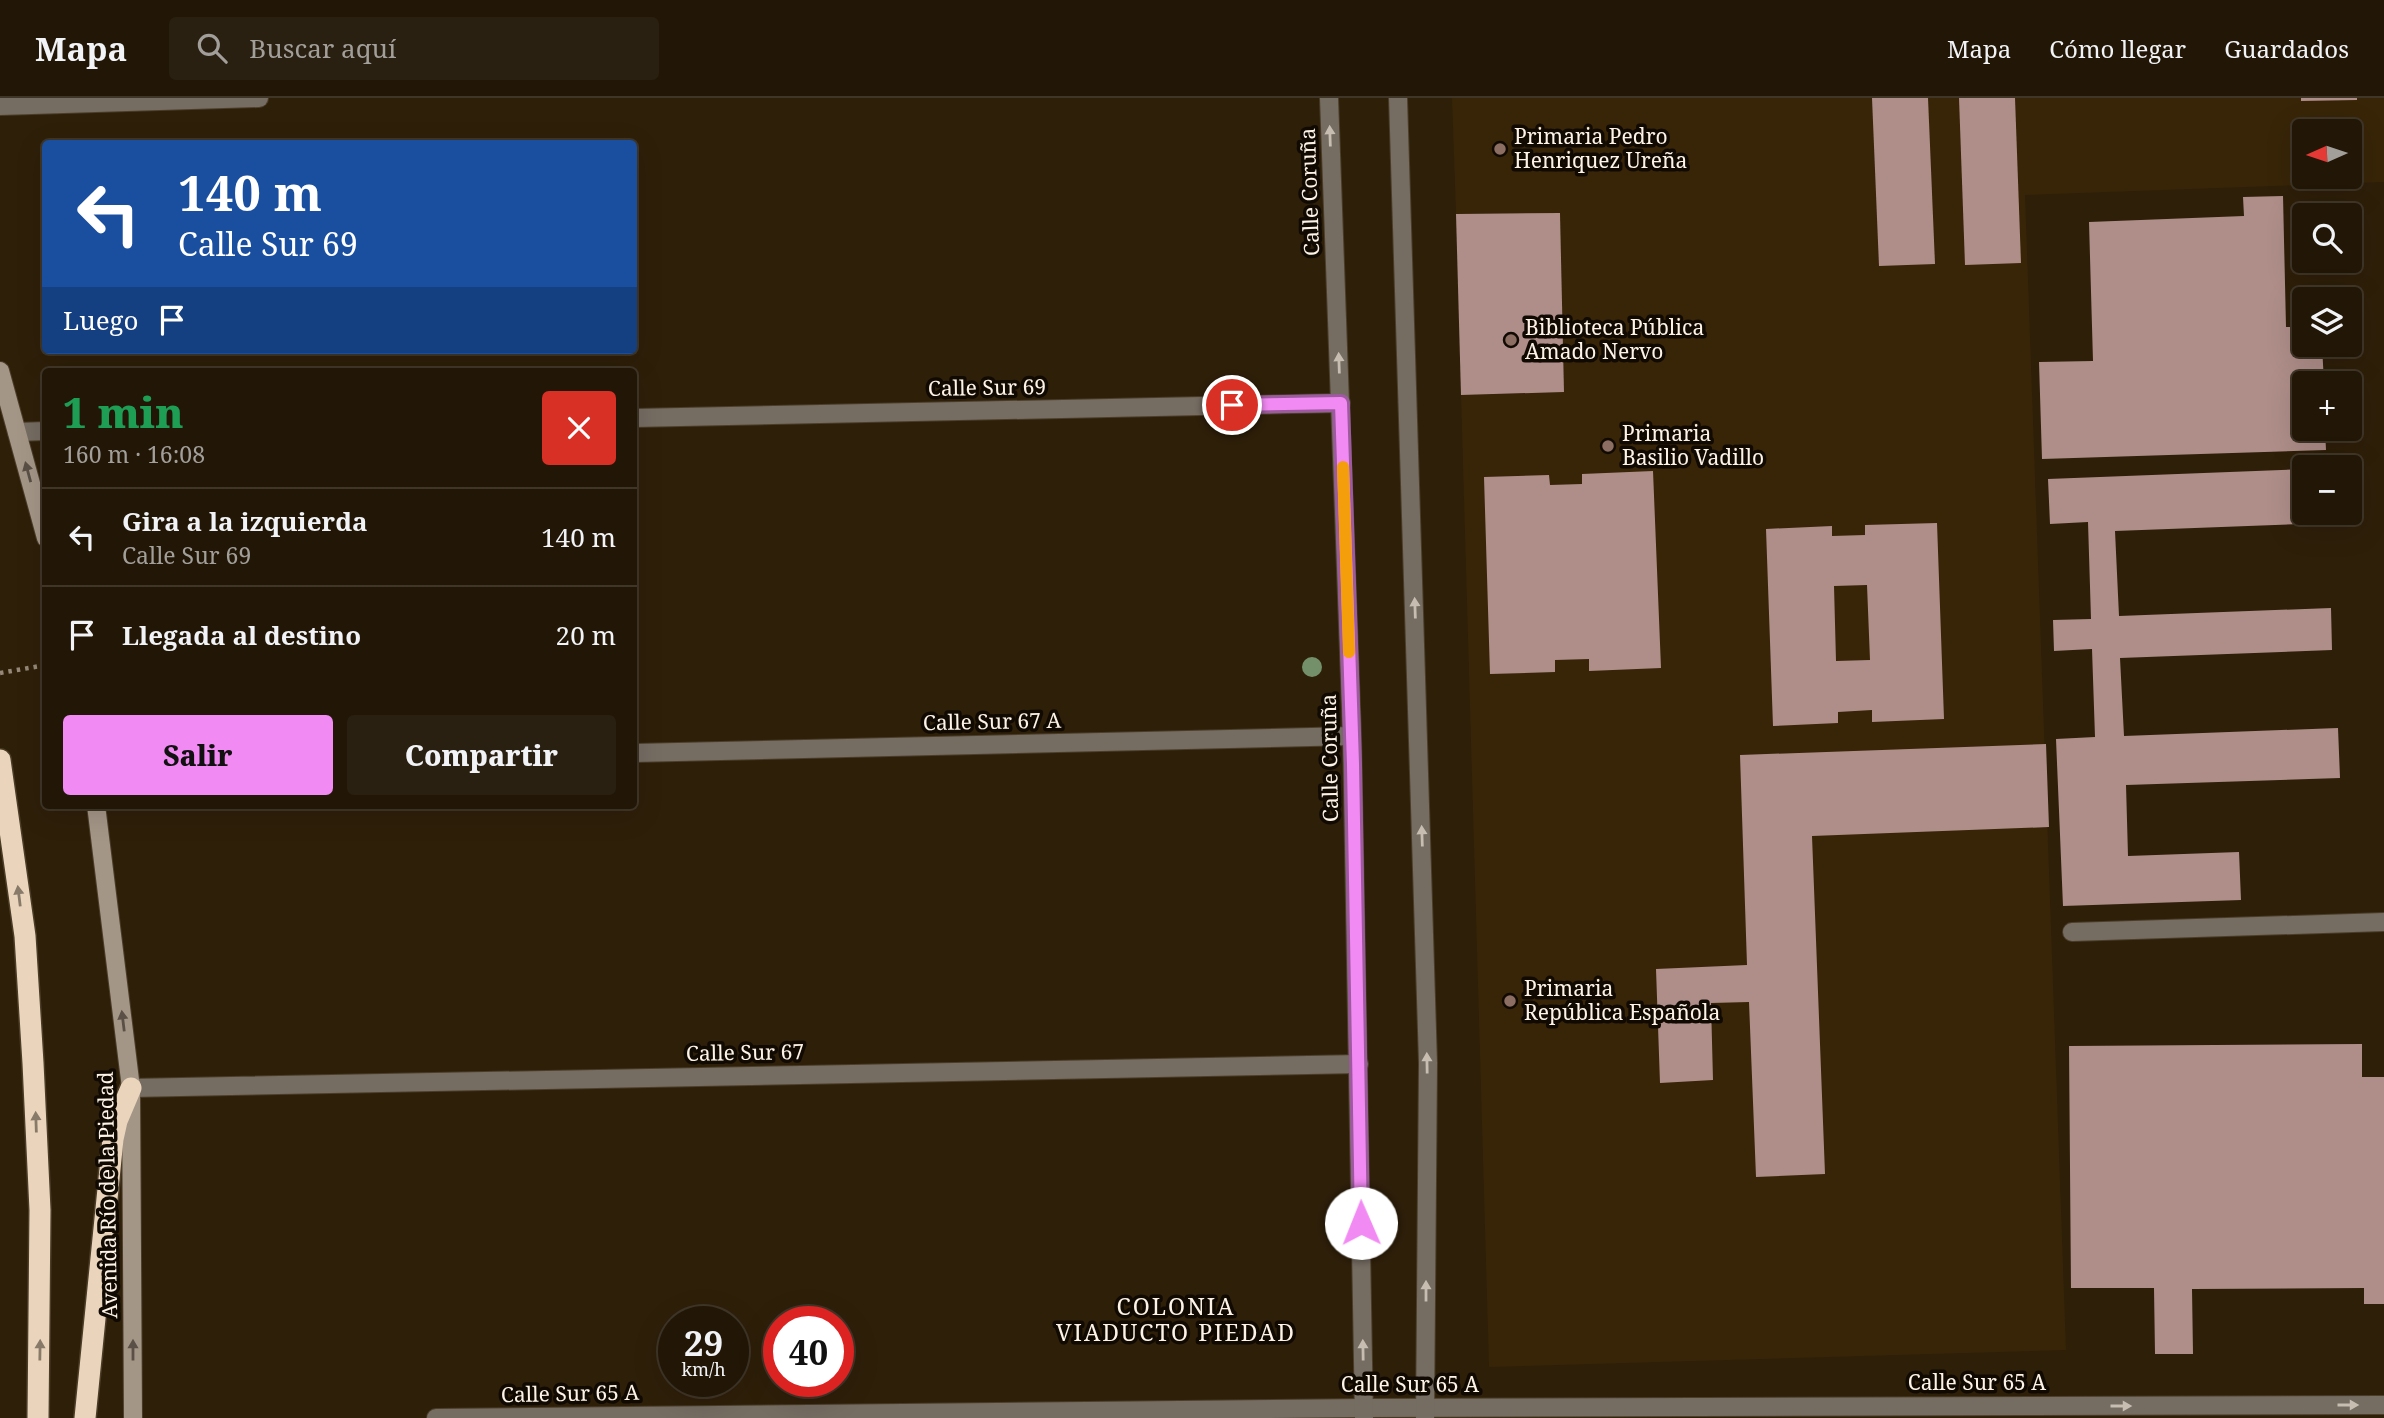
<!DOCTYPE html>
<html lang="es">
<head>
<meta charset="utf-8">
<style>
	:root { --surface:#221707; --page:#2a2011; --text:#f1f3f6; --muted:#a29f9b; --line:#3f3628; --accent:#f28af3 }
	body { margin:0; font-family:"Noto Serif",serif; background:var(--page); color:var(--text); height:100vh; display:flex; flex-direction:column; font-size:26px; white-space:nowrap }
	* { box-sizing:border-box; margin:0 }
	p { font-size:23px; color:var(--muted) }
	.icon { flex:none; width:38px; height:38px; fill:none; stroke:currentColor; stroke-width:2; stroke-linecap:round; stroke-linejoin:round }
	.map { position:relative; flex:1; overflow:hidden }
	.drawer { position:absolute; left:42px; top:270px; width:595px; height:441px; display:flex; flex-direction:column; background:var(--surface); border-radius:7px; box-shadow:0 7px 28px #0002,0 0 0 2px var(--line) }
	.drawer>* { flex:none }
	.guide { position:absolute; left:42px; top:42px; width:595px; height:214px; border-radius:7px; box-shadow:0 7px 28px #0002,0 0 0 2px var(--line); background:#1a4fa0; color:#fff; overflow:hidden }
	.needle { width:46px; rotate:267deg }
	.controls { position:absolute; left:2292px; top:21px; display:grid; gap:14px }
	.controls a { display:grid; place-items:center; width:70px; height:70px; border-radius:7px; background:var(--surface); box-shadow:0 7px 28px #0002,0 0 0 2px var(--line); font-size:35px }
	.speed { position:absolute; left:658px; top:1208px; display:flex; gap:14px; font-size:35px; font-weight:700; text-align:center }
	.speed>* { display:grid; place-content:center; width:91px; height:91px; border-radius:50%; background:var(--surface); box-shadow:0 7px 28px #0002,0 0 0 2px var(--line); line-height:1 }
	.speed small { font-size:18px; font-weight:400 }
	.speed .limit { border:10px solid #d22; background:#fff; color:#111 }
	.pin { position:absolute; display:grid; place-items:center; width:60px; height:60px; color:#fff; margin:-30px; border:4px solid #fff; border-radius:50%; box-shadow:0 2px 7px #0007 }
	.me { position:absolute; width:77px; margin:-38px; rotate:359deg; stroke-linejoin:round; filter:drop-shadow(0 0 5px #0008) }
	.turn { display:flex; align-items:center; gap:24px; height:147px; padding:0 21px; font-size:32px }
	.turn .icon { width:91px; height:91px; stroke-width:2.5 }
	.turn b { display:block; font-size:49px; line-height:60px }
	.then { display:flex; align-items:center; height:66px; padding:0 21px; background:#0003; gap:14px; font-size:26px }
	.round { display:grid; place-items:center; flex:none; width:74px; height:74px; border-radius:7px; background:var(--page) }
	.overview { display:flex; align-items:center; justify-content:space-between; height:119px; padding:0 21px }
	h1 { font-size:42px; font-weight:800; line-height:52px; color:#1e9e55 }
	.button { display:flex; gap:14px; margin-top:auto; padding:14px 21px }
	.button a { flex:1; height:80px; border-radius:7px; background:var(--accent); color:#111; font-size:28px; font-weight:800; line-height:80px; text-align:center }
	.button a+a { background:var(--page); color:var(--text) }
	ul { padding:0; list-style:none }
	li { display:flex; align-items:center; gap:21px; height:98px; padding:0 21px; border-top:2px solid var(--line) }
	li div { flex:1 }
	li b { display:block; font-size:26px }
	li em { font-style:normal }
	header { display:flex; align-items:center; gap:42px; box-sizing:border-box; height:98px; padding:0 35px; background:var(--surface); border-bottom:2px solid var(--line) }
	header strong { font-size:33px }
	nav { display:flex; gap:38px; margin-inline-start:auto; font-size:24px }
	.search { width:490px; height:63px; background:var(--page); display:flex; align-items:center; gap:18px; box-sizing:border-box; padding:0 24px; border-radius:7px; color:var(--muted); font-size:26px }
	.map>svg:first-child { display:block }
</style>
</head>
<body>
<header>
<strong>Mapa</strong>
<div class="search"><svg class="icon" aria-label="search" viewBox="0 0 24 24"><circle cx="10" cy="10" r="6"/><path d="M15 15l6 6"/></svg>Buscar aquí</div>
<nav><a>Mapa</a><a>Cómo llegar</a><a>Guardados</a></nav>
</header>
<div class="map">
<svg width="2384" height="1320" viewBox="0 0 2384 1320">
	<rect width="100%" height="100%" fill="#2e1f09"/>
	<!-- built -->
	<path fill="#382508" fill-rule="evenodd" d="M1452,0H2384V84L2025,97L2066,1252L1489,1269L1461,297L1564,294L1560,115L1456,116ZM2305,33H2350V79H2305Z"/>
	<!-- building -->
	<g fill="#af8e89" fill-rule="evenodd">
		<path d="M1872,0H1928L1935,166L1879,168Z"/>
		<path d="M1959,0H2015L2021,165L1965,167Z"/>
		<path d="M2301,0H2357V2L2301,3Z"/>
		<path d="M2283,98L2286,229H2305V247H2322L2324,285H2305V331H2325L2326,352L2042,361L2039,264L2093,263L2089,124L2244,118L2243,99Z"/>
		<path d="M1560,115L1564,294L1461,297L1456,116Z"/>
		<path d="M2305,371V415H2329V425L2115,433L2119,518L2331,510L2332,552L2120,560L2124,638L2338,630L2340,680L2126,687L2128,758L2239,754L2241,802L2063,808L2056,641L2095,639L2092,551L2054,553L2053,522L2091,521L2088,424L2050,426L2048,381Z"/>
		<path d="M1653,373L1661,570L1589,573V561L1555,562V574L1490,576L1484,379L1549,377L1550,387L1582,386V376Z"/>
		<path d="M1937,425L1944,621L1872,624V612L1838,614V625L1773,628L1766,431L1832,428V438L1865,437V427ZM1867,487L1870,562L1836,563L1834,488Z"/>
		<path d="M2046,646L2049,729L1812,738L1825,1076L1756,1079L1749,904L1711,905L1713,982L1660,985L1656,871L1747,867L1740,657Z"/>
		<path d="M2362,946V979H2384V1206H2364V1190L2192,1191L2193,1256H2155L2154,1190H2071L2069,948Z"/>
	</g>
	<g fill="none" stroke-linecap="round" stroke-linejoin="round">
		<!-- service casing -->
		<g stroke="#4b3d28" stroke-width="20">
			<path id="service" d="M2072,834L2384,824"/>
		</g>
		<!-- minor casing -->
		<g stroke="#4b3d28" stroke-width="20">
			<g id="minor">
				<path d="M0,8L259,0"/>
				<path d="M634,320L1341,305"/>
				<path d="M17,334L46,333"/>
				<path d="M634,655L1352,638"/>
				<path d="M131,990L1359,966"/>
				<path d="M436,1320L1364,1310L2384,1307"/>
			</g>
		</g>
		<!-- tertiary casing -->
		<g stroke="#4b3d28" stroke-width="20">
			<g id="tertiary">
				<path d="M1329,0L1352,638L1364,1320"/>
				<path d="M1398,0L1428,965L1425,1320"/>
			</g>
		</g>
		<!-- secondary casing -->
		<g stroke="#4b3d28" stroke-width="20">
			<g id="secondary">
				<path d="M0,273L46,440"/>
				<path d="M96,707L131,990L133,1320"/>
			</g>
		</g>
		<!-- motorway casing -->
		<g stroke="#4b3d28" stroke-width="24">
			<g id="motorway">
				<path d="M0,662L25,838L33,965L40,1112L38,1320"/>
				<path d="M85,1320L113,1041L117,1023L131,990"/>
			</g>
		</g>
		<!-- path -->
		<path stroke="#958877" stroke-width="4.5" stroke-dasharray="3.5 5" stroke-linecap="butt" d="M0,575L46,567"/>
		<!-- service -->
		<use href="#service" stroke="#756c62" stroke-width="18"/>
		<!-- minor -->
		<use href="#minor" stroke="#756c62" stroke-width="18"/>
		<!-- tertiary -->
		<use href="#tertiary" stroke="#756c62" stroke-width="18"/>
		<!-- secondary -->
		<use href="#secondary" stroke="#a49687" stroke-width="18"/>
		<!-- motorway -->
		<use href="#motorway" stroke="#ead5bc" stroke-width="21"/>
	</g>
	<!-- trees -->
	<circle fill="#74906b" cx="1312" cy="569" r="10"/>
	<!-- one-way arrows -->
	<defs><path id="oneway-solid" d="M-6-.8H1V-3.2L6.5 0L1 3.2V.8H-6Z" transform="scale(1.75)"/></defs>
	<g fill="#c7bdb1">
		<use href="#oneway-solid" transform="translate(1330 38) rotate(-92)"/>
		<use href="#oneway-solid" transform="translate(1339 265) rotate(-92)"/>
		<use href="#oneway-solid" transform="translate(1415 510) rotate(-92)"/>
		<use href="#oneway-solid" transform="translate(1422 738) rotate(-92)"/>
		<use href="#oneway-solid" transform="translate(1427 965) rotate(-91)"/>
		<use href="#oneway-solid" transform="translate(1426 1193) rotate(-90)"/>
		<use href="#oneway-solid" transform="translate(1363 1252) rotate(-91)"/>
		<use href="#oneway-solid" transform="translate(2348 1307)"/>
		<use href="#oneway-solid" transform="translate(2121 1308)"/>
	</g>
	<g fill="#5a5045">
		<use href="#oneway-solid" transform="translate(28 374) rotate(-105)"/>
		<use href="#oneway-solid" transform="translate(123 923) rotate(-97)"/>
		<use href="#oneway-solid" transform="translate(133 1252) rotate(-90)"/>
	</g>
	<g fill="#887a69">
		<use href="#oneway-solid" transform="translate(19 798) rotate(-97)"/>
		<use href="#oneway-solid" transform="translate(36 1024) rotate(-92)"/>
		<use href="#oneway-solid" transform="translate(40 1252) rotate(-89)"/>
	</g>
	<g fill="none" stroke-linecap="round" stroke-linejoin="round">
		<!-- route casing -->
		<g stroke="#9d5a9e" stroke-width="18">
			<path id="route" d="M1232,307L1341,305L1353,666L1361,1125"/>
		</g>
		<!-- route -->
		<use href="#route" stroke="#f28af3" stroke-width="12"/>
		<!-- slow -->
		<path stroke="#f59e0b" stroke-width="12" d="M1343,369L1349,554"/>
	</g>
	<!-- markers -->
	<g fill="#8d6e63" stroke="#110a03" stroke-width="2.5">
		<circle cx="1500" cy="51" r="7"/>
		<circle cx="1511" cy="242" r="7"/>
		<circle cx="1608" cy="348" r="7"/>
		<circle cx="1510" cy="903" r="7"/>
	</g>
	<g text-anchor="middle" stroke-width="7" stroke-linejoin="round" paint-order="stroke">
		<!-- poi labels -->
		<g font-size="21" fill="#fdf3e6" stroke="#110a03" text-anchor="start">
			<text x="1514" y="46">Primaria Pedro<tspan x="1514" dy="24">Henriquez Ureña</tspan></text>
			<text x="1525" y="237">Biblioteca Pública<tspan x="1525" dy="24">Amado Nervo</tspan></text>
			<text x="1622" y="343">Primaria<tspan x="1622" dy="24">Basilio Vadillo</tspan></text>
			<text x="1524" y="898">Primaria<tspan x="1524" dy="24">República Española</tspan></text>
		</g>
		<!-- street labels -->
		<g font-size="21" fill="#fdf3e6" stroke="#110a03">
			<text transform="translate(1310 94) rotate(-92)" y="7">Calle Coruña</text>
			<text transform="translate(987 290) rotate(-1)" y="7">Calle Sur 69</text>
			<text transform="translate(992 624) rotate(-1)" y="7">Calle Sur 67 A</text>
			<text transform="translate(1330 660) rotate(-91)" y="7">Calle Coruña</text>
			<text transform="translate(745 955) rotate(-1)" y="7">Calle Sur 67</text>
			<text transform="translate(108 1097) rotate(-91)" y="7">Avenida Río de la Piedad</text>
			<text x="1977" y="1292">Calle Sur 65 A</text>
			<text x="1410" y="1294">Calle Sur 65 A</text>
			<text transform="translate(570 1296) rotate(-1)" y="7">Calle Sur 65 A</text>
		</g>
		<!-- neighbourhood labels -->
		<g font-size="23" letter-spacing="2" fill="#fdf3e6" stroke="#110a03">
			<text x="1176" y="1217">COLONIA<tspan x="1176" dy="26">VIADUCTO PIEDAD</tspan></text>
		</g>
	</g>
</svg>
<div class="controls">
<a><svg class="needle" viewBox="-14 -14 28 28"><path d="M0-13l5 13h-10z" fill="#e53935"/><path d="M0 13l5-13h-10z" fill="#a29f9b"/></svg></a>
<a><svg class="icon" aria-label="search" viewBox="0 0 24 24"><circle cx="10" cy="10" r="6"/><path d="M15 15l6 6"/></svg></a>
<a><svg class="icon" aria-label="layers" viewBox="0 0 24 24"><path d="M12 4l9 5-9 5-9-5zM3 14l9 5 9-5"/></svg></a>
<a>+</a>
<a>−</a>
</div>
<div class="speed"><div>29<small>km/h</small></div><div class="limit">40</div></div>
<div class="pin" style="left:1232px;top:307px;background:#d93025"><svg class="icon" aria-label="arrive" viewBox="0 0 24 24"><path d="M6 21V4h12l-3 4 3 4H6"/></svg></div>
<svg class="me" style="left:1361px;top:1125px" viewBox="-20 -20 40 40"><circle r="19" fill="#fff"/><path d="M0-13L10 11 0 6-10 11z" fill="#f28af3"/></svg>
<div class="guide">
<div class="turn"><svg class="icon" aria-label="left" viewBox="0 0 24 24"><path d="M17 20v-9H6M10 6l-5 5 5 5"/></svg><div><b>140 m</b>Calle Sur 69</div></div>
<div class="then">Luego<svg class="icon" aria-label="arrive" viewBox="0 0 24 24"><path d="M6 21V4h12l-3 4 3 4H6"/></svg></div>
</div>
<section class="drawer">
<div class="overview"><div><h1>1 min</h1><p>160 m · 16:08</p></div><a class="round" style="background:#d93025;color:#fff"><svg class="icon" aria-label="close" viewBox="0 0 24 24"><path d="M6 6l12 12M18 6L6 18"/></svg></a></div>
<ul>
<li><svg class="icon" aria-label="left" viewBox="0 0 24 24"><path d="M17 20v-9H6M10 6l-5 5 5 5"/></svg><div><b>Gira a la izquierda</b><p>Calle Sur 69</p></div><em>140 m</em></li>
<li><svg class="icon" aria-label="arrive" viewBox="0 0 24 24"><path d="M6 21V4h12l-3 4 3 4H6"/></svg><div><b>Llegada al destino</b></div><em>20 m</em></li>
</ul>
<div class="button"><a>Salir</a><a>Compartir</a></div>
</section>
</div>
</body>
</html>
